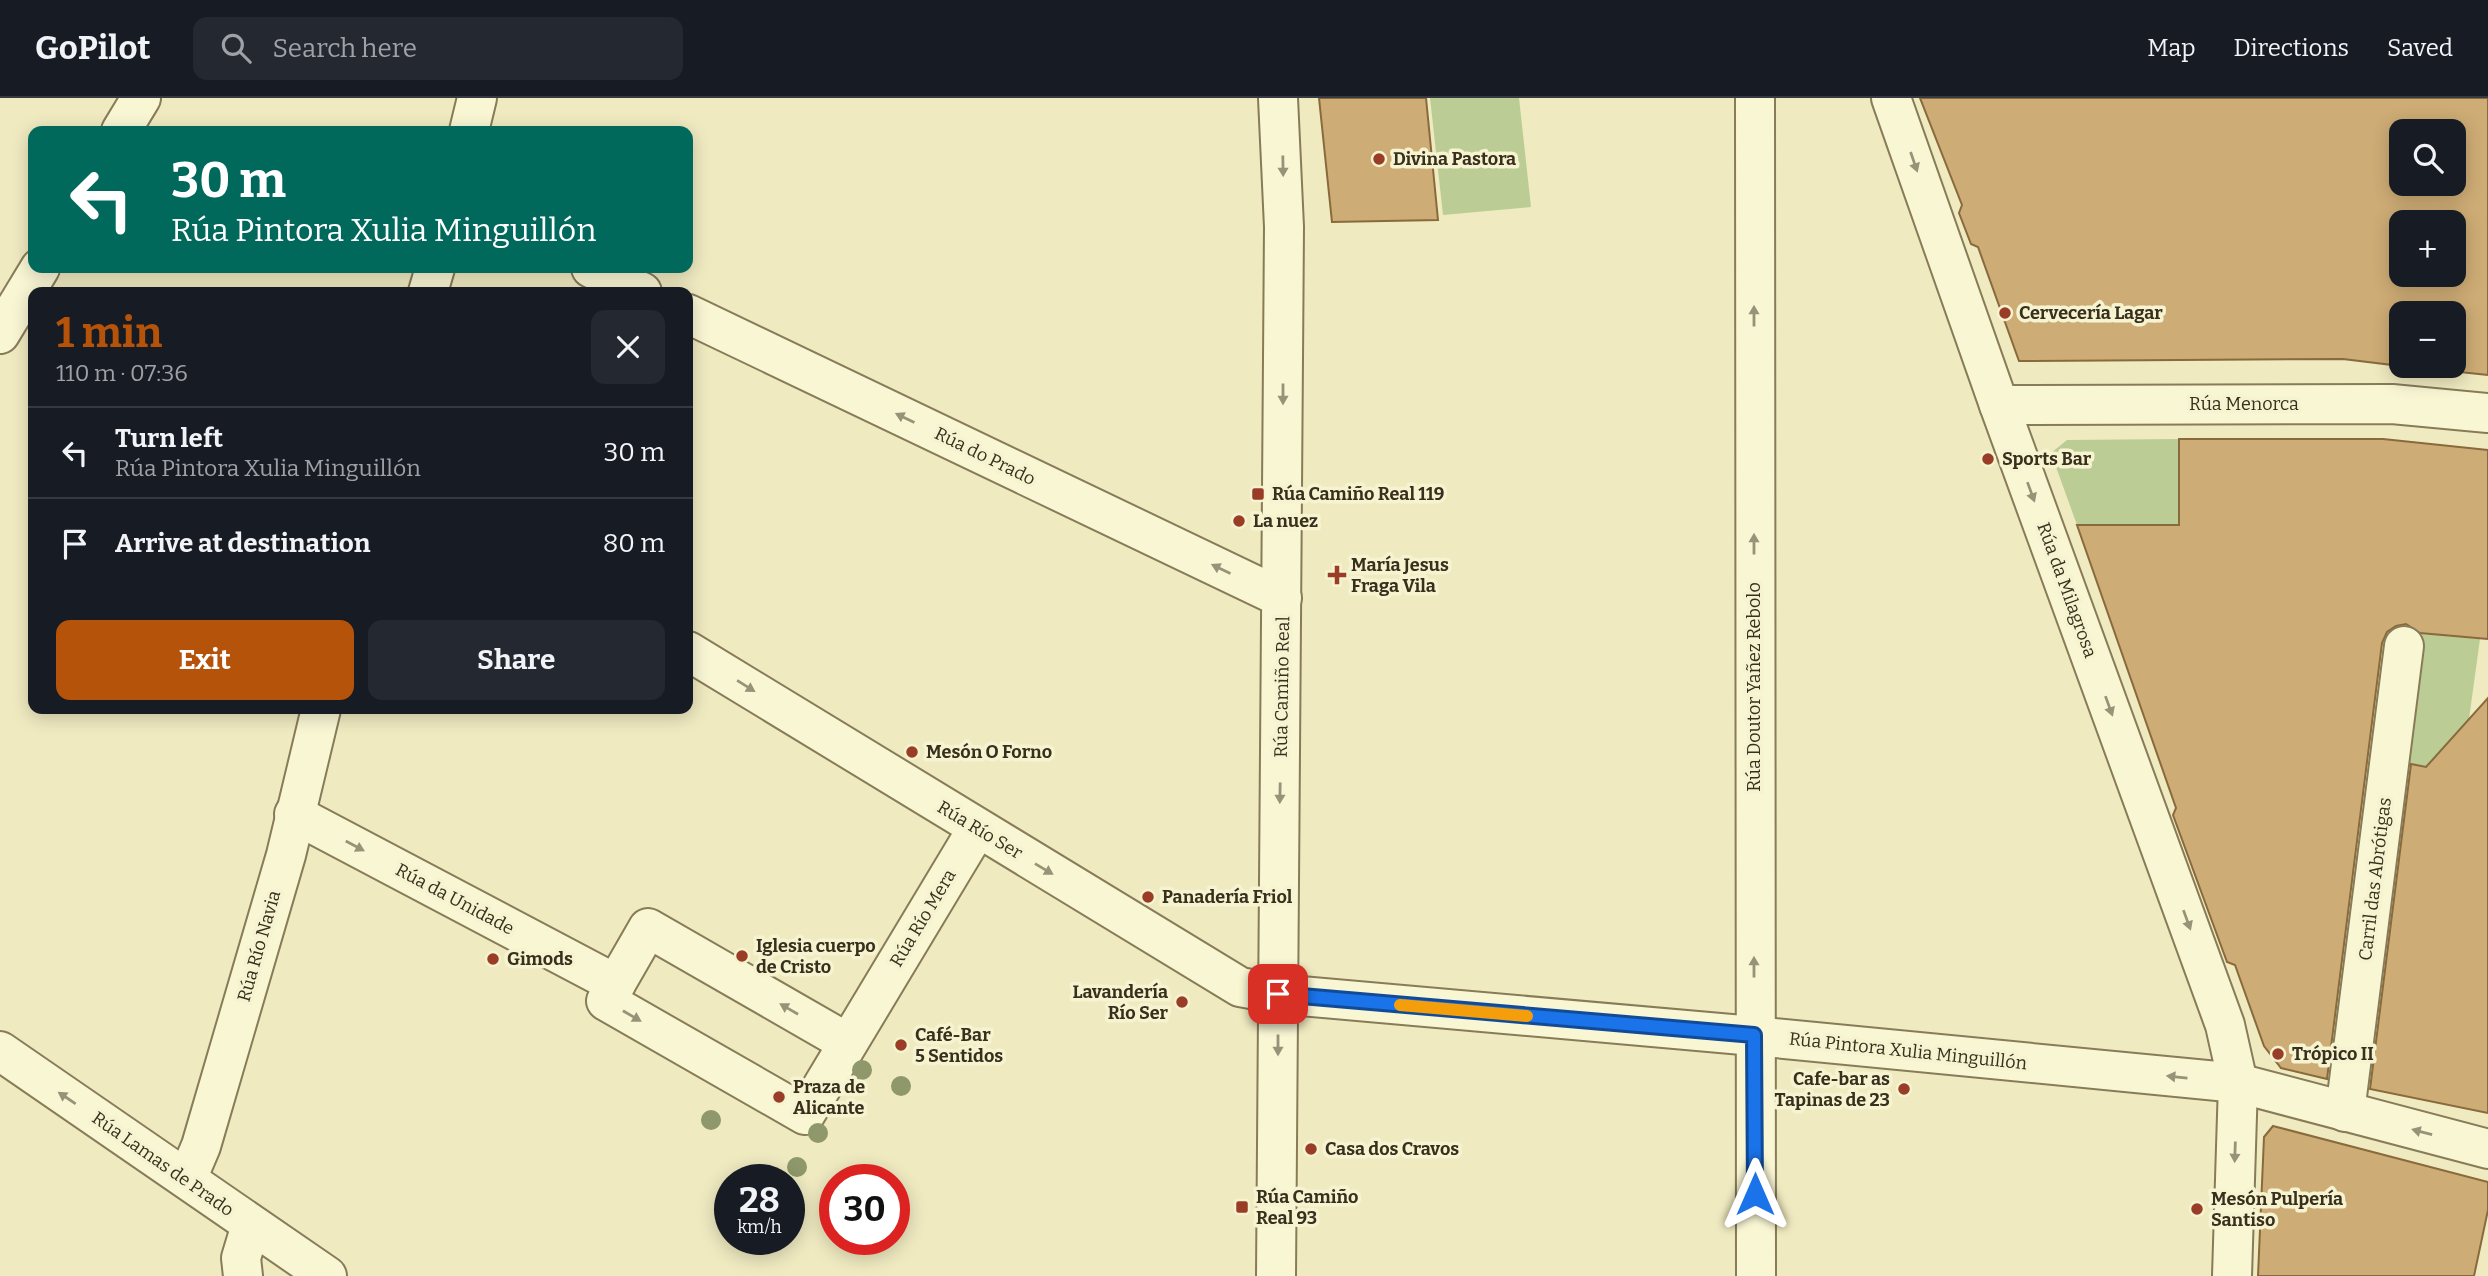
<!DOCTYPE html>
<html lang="en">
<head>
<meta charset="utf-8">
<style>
	:root { --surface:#171b24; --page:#242831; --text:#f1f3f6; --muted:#9ea1a6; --line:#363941; --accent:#b45309 }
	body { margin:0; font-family:Bitter,serif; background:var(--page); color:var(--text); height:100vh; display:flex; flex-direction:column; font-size:26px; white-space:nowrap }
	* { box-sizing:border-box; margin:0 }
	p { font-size:23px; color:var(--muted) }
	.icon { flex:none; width:38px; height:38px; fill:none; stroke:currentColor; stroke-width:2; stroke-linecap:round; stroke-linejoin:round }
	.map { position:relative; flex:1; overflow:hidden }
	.sheet { position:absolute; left:28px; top:189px; width:665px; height:427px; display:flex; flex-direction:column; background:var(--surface); border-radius:14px; box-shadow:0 4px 18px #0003 }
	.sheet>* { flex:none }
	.banner { position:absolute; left:28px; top:28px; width:665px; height:147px; border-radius:14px; box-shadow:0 4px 18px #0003; background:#00695c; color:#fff; overflow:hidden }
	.fabs { position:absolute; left:2389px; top:21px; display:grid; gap:14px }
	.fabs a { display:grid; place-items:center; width:77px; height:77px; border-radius:14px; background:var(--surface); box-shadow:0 4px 18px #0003; font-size:35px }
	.speed { position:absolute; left:714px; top:1066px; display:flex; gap:14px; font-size:35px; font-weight:700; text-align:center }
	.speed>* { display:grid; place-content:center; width:91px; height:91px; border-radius:50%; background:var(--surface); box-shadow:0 4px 18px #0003; line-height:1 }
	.speed small { font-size:18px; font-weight:400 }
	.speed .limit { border:10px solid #d22; background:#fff; color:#111 }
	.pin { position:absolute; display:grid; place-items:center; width:60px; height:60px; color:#fff; margin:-30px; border-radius:14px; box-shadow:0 4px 10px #0006 }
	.me { position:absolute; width:77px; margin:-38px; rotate:0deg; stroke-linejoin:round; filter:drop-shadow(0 0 5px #0008) }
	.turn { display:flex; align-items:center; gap:24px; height:147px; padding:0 28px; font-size:32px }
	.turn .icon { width:91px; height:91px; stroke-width:2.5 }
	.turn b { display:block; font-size:49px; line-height:60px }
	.round { display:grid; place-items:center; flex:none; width:74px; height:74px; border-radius:14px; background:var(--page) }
	.head { display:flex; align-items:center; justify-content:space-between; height:119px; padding:0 28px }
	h1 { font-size:42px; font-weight:700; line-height:52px; color:var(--accent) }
	.primary-button { display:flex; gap:14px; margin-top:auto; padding:14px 28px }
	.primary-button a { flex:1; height:80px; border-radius:14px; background:var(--accent); color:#fff; font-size:28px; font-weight:700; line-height:80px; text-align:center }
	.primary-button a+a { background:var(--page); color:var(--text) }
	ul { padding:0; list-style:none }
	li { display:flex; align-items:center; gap:21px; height:91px; padding:0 28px; border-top:2px solid var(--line) }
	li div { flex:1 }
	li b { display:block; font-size:26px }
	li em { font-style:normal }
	header { display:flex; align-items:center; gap:42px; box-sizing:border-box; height:98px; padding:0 35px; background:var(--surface); border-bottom:2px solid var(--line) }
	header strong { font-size:33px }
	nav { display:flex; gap:38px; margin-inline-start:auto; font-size:24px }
	.search { width:490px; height:63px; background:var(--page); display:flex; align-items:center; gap:18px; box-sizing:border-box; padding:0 24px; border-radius:14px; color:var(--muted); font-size:26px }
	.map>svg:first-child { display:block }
</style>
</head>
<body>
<header>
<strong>GoPilot</strong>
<div class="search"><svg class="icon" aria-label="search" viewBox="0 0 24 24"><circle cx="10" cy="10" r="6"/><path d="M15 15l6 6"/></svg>Search here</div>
<nav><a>Map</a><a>Directions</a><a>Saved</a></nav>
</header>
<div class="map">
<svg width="2488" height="1178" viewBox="0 0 2488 1178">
	<rect width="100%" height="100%" fill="#efeac0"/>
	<!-- green -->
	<g fill="#bbcd94">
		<path d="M1430,0H1519L1531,109L1443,117Z"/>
		<path d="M2179,341V427H2077L2051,355L2067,342Z"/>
		<path d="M2418,534L2480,541L2469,621L2430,669L2400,665Z"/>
	</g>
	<!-- building -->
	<g fill="#ceac75" stroke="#886a3d" stroke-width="2" fill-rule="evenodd">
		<path d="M1319,0H1426L1438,122L1332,124Z"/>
		<path d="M1920,0H2488V277L2403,268H2454V215H2401V268L2343,261L2019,263L1978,149L1971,146L1959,115L1962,107ZM2401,33H2454V86H2401ZM2401,124H2454V177H2401Z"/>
		<path d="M2179,341H2383L2488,352V541L2420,535L2406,526L2396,528L2387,534L2382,545L2327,981L2281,970L2264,948L2235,867L2227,864L2173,717L2176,710L2077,427H2179Z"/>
		<path d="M2488,600V1015L2370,991L2411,666L2426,669Z"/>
		<path d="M2273,1028L2488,1084V1112L2474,1178H2258L2264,1039Z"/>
	</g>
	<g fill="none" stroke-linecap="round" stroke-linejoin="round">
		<!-- minor casing -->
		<g stroke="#887b58" stroke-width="42">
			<g id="minor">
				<path d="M1755,0L1756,1178"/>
				<path d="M1891,0L1999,307L2225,927L2238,985L2232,1178"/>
				<path d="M121,33L141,0"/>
				<path d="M469,33L477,0"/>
				<path d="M591,170L642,194"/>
				<path d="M428,194L435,170"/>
				<path d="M688,216L1282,500"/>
				<path d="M0,236L40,170"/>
				<path d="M1999,307L2392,306L2488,315"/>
				<path d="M688,553L1240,889L1278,896L1754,938L2238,985L2488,1051"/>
				<path d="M294,716L616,886"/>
				<path d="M848,945L648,830L606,903L805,1017C862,922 920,826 977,731"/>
				<path d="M0,953L327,1178"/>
				<path d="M2345,1014L2404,548"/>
				<path d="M187,1081L201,1048L286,757L321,611"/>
				<path d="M243,1178L241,1160L251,1127"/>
				<path d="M1276,1178L1284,129L1278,0"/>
			</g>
		</g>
		<!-- minor -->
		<use href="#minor" stroke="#f9f6d4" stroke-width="38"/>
	</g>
	<!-- trees -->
	<g fill="#8e986a">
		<circle cx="862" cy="972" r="10"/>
		<circle cx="901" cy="988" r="10"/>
		<circle cx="711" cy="1022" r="10"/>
		<circle cx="818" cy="1035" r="10"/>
		<circle cx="797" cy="1069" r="10"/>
	</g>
	<!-- one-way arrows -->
	<defs><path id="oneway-solid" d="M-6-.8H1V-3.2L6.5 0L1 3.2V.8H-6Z" transform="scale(1.75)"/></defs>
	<g fill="#989278">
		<use href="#oneway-solid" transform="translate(1914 64) rotate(71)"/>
		<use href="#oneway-solid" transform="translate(1283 68) rotate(89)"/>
		<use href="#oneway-solid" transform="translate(1754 218) rotate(-90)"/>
		<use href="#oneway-solid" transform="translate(1283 296) rotate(90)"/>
		<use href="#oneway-solid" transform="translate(905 320) rotate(-154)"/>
		<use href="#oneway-solid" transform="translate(2031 394) rotate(70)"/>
		<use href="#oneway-solid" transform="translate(1754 446) rotate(-90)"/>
		<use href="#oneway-solid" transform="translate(1221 471) rotate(-154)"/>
		<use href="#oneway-solid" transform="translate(746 588) rotate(32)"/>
		<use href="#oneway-solid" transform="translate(2109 608) rotate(70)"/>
		<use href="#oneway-solid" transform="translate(1280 695) rotate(91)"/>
		<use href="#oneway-solid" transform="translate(355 748) rotate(28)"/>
		<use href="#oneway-solid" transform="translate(1044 771) rotate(31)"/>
		<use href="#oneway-solid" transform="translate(2187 822) rotate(70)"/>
		<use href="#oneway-solid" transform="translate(1754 869) rotate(-90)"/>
		<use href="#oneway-solid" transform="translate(789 911) rotate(-150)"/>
		<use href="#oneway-solid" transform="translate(632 918) rotate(30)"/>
		<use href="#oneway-solid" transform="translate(1278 947) rotate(90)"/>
		<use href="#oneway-solid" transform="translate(2177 979) rotate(-174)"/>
		<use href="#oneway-solid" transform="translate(67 1000) rotate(-146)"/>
		<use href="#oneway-solid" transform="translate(2422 1034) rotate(-165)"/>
		<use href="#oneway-solid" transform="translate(2235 1054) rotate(92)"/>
	</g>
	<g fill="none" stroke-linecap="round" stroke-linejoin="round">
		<!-- route casing -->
		<g stroke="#114b97" stroke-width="18">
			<path id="route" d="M1278,896L1754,937L1755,1096"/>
		</g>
		<!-- route -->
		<use href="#route" stroke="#1a73e8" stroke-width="12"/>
		<!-- slow -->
		<path stroke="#f59e0b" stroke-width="12" d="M1400,907L1527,918"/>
	</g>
	<!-- markers -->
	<g fill="#993d27" stroke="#f6f3d0" stroke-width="2.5">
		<circle cx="1379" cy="61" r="7"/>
		<circle cx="2005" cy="215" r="7"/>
		<circle cx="1988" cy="361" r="7"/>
		<rect x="1251" y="389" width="14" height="14" rx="3.5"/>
		<circle cx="1239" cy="423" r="7"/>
		<path d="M1333.5 466.5h7v7h7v7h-7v7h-7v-7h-7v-7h7z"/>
		<circle cx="912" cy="654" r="7"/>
		<circle cx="1148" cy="799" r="7"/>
		<circle cx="742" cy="858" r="7"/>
		<circle cx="493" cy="861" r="7"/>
		<circle cx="1182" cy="904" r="7"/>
		<circle cx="901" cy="947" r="7"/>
		<circle cx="2278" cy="956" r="7"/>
		<circle cx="1904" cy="991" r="7"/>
		<circle cx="779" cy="999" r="7"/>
		<circle cx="1311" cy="1051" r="7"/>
		<rect x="1235" y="1102" width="14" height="14" rx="3.5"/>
		<circle cx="2197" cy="1111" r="7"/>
	</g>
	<g text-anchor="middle" stroke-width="7" stroke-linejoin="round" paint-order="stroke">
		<!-- poi labels -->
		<g font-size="18" font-weight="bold" fill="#382f1d" stroke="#f6f3d0" text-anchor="start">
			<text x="1393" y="67">Divina Pastora</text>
			<text x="2019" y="221">Cervecería Lagar</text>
			<text x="2002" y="367">Sports Bar</text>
			<text x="1272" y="402">Rúa Camiño Real 119</text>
			<text x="1253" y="429">La nuez</text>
			<text x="1351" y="473">María Jesus<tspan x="1351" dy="21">Fraga Vila</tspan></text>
			<text x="926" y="660">Mesón O Forno</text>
			<text x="1162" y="805">Panadería Friol</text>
			<text x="756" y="854">Iglesia cuerpo<tspan x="756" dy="21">de Cristo</tspan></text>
			<text x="507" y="867">Gimods</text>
			<text x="1168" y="900" text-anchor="end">Lavandería<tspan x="1168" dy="21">Río Ser</tspan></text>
			<text x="915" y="943">Café-Bar<tspan x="915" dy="21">5 Sentidos</tspan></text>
			<text x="2292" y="962">Trópico II</text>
			<text x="1890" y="987" text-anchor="end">Cafe-bar as<tspan x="1890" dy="21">Tapinas de 23</tspan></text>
			<text x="793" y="995">Praza de<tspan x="793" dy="21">Alicante</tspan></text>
			<text x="1325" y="1057">Casa dos Cravos</text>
			<text x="1256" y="1105">Rúa Camiño<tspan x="1256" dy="21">Real 93</tspan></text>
			<text x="2211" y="1107">Mesón Pulpería<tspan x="2211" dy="21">Santiso</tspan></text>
		</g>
		<!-- street labels -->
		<g font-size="18" fill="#382f1d" stroke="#f6f3d0">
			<text x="2244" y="312">Rúa Menorca</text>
			<text transform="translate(985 358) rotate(26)" y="6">Rúa do Prado</text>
			<text transform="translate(2067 492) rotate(70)" y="6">Rúa da Milagrosa</text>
			<text transform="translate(1282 589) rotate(-89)" y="6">Rúa Camiño Real</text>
			<text transform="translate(1754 589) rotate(-90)" y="6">Rúa Doutor Yañez Rebolo</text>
			<text transform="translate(980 732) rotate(31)" y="6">Rúa Río Ser</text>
			<text transform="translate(2375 781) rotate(-83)" y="6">Carril das Abrótigas</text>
			<text transform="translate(455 801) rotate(28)" y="6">Rúa da Unidade</text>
			<text transform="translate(923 820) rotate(-59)" y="6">Rúa Río Mera</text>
			<text transform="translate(259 848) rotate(-74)" y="6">Rúa Río Navia</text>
			<text transform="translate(1908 953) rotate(6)" y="6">Rúa Pintora Xulia Minguillón</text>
			<text transform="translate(163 1066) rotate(35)" y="6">Rúa Lamas de Prado</text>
		</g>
	</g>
</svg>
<div class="fabs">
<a><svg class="icon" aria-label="search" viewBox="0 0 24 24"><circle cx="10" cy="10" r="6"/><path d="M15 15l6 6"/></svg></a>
<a>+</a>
<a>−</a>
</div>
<div class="speed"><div>28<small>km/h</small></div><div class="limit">30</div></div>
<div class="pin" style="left:1278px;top:896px;background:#d93025"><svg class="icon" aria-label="arrive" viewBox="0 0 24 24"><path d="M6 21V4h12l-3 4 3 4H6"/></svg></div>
<svg class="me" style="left:1755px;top:1096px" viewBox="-20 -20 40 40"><path d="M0-17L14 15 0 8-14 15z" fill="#1a73e8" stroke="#fff" stroke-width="4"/></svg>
<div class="banner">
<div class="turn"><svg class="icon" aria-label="left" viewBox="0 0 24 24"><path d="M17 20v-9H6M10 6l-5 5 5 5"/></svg><div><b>30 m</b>Rúa Pintora Xulia Minguillón</div></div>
</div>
<section class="sheet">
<div class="head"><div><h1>1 min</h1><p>110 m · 07:36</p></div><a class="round"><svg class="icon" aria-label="close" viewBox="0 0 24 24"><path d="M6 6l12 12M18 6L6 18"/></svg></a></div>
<ul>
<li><svg class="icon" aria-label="left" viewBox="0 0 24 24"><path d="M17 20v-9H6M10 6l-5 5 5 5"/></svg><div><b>Turn left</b><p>Rúa Pintora Xulia Minguillón</p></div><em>30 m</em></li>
<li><svg class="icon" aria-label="arrive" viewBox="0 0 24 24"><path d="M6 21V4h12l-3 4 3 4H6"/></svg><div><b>Arrive at destination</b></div><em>80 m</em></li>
</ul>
<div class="primary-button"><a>Exit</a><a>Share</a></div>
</section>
</div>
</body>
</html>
